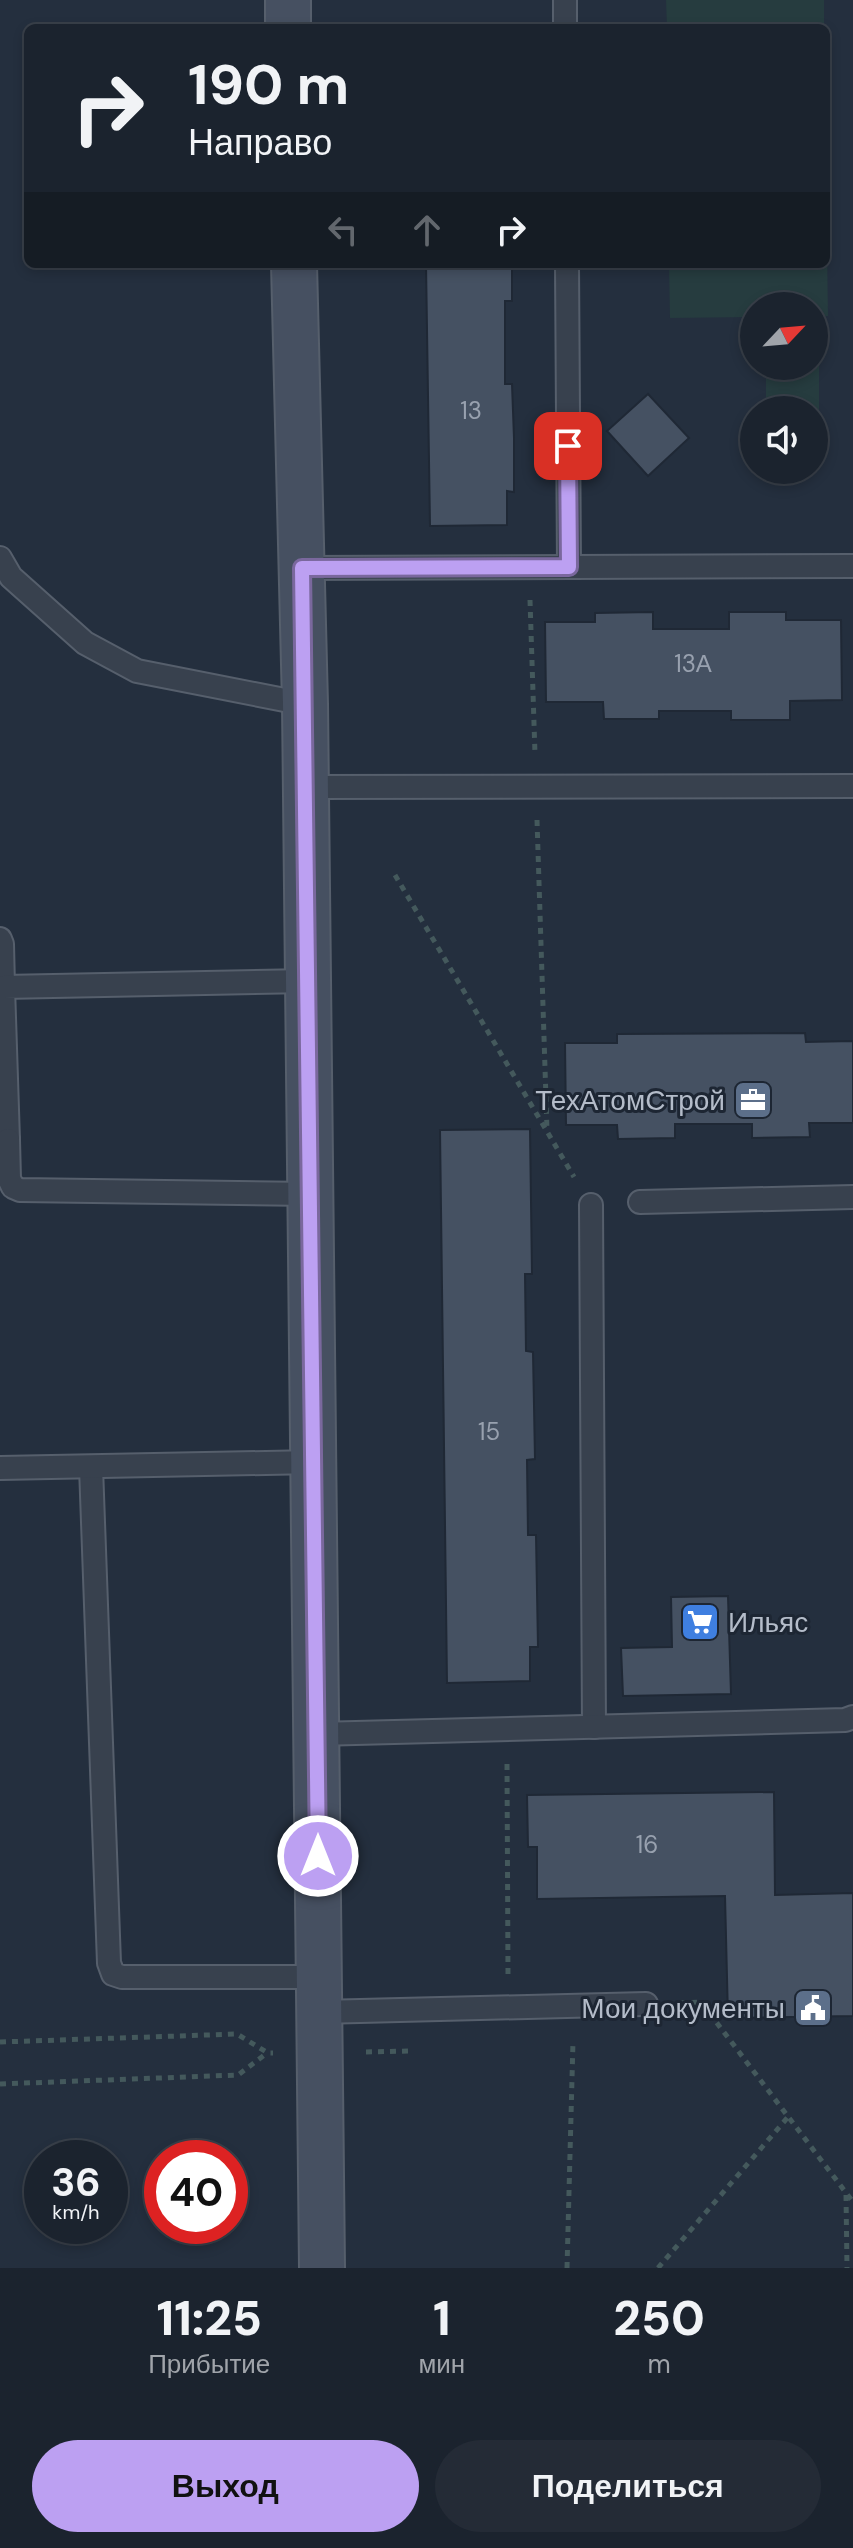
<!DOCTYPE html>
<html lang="ru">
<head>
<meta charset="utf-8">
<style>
	:root { --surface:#1b232e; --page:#242b36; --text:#f1f3f6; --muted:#a0a4aa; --line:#39404a; --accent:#bca0f2 }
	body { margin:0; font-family:"DM Sans",sans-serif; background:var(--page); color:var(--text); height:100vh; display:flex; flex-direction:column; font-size:30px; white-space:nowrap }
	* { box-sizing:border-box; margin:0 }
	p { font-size:26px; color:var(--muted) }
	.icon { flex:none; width:44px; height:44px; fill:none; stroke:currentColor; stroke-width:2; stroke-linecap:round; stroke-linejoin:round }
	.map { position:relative; height:2268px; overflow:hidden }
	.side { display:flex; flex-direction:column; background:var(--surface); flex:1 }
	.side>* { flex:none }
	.top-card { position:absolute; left:24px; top:24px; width:806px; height:244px; border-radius:12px; box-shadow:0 4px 12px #0003,0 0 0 2px var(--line); background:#1b232e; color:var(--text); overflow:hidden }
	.needle { width:52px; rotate:64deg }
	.tools { position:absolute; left:740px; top:292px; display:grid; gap:16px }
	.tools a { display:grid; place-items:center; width:88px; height:88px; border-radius:50%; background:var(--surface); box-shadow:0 4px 12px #0003,0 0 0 2px var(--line); font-size:40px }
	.speed { position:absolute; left:24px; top:2140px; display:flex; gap:16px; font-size:40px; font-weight:700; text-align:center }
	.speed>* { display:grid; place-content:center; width:104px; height:104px; border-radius:50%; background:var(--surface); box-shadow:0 4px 12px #0003,0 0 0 2px var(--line); line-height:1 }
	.speed small { font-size:20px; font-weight:400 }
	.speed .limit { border:12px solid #d22; background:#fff; color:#111 }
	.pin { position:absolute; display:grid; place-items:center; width:68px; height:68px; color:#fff; margin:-34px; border-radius:16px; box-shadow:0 4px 12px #0006 }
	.me { position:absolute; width:88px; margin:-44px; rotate:0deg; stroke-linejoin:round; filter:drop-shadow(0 0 6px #0008) }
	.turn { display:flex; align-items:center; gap:28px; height:168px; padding:0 32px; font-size:36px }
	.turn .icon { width:104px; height:104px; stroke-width:2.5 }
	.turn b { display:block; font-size:56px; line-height:68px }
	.lanes { display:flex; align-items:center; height:76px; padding:0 32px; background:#0003; justify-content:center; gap:40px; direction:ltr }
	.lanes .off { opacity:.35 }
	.eta { display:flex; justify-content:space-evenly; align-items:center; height:136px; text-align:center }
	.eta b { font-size:48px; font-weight:800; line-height:56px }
	.cta { display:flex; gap:16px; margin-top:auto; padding:16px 32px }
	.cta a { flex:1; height:92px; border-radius:48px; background:var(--accent); color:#111; font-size:32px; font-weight:800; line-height:92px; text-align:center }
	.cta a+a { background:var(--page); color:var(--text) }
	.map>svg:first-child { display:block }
</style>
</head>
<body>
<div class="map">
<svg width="853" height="2268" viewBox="0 0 853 2268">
	<rect width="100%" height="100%" fill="#242f3e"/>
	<!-- green -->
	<g fill="#263c3f">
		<path d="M666,0H824V28H667Z"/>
		<path d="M826,170L828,316L814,317V306H754V317L670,318L669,264H826Z"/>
		<path d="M814,361H819V424H814V410H766V366H814Z"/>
	</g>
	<!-- building -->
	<g fill="#455162" stroke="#1f2835" stroke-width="2">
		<path d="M426,264H512V301H505V384H512L514,438V492L507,491V525L430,526Z"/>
		<path d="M648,394L689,438L648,476L607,431Z"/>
		<path d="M653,612V629H729V612H786V620H841L842,700L790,701V720H731V711H659V719H604L603,702H546L545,622H595V613Z"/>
		<path d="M805,1033L806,1042L853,1041V1123H809L810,1137L752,1138V1124H675V1138L618,1139L617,1125H566L565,1043H617V1034Z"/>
		<path d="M530,1129L532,1274H525L526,1351L533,1352L535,1459L527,1460L528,1535H536L538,1647H530V1681L447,1683L440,1130Z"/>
		<path d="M728,1596L731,1694L623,1696L621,1648L672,1647L671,1597Z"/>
		<path d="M774,1792L775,1895L853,1893V2016L728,2018L725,1896L537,1899V1847H528L527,1795Z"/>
	</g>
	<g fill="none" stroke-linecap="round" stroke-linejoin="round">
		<!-- lane casing -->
		<g stroke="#565f6c" stroke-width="26">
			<g id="lane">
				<path d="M565,0V28"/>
				<path d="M567,264L569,567"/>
				<path d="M0,558L11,577L85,643L137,671L305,704"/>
				<path d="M302,568L853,566"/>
				<path d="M305,787L853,786"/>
				<path d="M0,939L2,944L3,987"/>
				<path d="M0,1140H8L3,987L308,981"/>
				<path d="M8,1140L9,1179L13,1187L20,1190L311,1194"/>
				<path d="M640,1202L853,1197"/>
				<path d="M591,1205L594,1727"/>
				<path d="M91,1467L109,1963L113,1974L122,1977H319"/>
				<path d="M0,1468L314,1462"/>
				<path d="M317,1734L845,1720L853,1717"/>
				<path d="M320,2012L646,2004"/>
			</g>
		</g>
		<!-- secondary casing -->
		<g stroke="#565f6c" stroke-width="48">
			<g id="secondary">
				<path d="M288,0V28"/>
				<path d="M294,264L305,704L322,2268"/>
			</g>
		</g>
		<!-- path -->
		<g stroke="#44595c" stroke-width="5" stroke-dasharray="6 6" stroke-linecap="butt">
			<path d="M530,600L535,754"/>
			<path d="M537,820L547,1130"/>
			<path d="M395,875L574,1177"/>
			<path d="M507,1764L508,1974"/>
			<path d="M679,2003L701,2002L853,2202"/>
			<path d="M0,2042L237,2034L268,2053H273"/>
			<path d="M366,2052L408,2051"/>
			<path d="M0,2084L238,2075L267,2053"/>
			<path d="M846,2195L847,2268"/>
			<path d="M567,2268L573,2041"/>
			<path d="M658,2268L788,2117"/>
		</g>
		<!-- lane -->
		<use href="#lane" stroke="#38414e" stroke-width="22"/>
		<!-- secondary -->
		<use href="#secondary" stroke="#465061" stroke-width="44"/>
	</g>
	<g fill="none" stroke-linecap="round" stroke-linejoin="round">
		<!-- route casing -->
		<g stroke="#7a689d" stroke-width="20">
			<path id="route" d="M318,1856L302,568L569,567L568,446"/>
		</g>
		<!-- route -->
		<use href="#route" stroke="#bca0f2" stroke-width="14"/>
	</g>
	<!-- icons -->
	<defs>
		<g id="office-square" transform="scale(2)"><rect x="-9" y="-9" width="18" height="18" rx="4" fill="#5c6f8a" stroke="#1d2633"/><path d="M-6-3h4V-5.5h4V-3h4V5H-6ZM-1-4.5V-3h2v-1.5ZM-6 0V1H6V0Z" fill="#fff"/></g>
		<g id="supermarket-square" transform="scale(2)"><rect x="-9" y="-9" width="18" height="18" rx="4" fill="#3f7fe0" stroke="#1d2633"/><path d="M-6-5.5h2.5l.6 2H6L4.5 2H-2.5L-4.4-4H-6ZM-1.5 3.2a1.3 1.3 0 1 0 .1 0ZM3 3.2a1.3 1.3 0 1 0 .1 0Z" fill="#fff"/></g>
		<g id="civic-square" transform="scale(2)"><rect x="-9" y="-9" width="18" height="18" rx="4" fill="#5c6f8a" stroke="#1d2633"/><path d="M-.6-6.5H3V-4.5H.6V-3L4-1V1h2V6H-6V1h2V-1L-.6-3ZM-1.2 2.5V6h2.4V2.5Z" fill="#fff"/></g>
	</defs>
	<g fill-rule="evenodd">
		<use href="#office-square" x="753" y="1100"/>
		<use href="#supermarket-square" x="700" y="1622"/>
		<use href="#civic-square" x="813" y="2008"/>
	</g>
	<g text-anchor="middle" stroke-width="6" stroke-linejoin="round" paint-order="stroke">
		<!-- number labels -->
		<g font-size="24" fill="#98a1af">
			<text x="471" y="419">13</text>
			<text x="693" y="672">13А</text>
			<text x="489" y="1440">15</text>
			<text x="647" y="1853">16</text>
		</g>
		<!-- poi labels -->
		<g font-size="28" fill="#b4bcc9" stroke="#1d2633" text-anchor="end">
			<text x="725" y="1110">ТехАтомСтрой</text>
			<text x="728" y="1632" text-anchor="start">Ильяс</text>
			<text x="785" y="2018">Мои документы</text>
		</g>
	</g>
</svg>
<div class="tools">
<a><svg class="needle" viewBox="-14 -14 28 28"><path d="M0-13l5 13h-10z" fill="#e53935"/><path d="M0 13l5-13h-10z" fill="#a0a4aa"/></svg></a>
<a><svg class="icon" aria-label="sound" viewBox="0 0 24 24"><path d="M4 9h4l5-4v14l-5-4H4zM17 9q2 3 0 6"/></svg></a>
</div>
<div class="speed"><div>36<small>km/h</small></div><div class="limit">40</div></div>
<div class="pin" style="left:568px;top:446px;background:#d93025"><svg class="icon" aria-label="arrive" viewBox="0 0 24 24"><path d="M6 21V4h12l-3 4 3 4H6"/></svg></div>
<svg class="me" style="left:318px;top:1856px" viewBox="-20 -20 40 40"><circle r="17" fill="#bca0f2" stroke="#fff" stroke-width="3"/><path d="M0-11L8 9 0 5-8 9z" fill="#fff"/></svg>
<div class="top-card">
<div class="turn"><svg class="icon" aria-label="right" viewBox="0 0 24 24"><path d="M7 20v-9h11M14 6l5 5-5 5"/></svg><div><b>190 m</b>Направо</div></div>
<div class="lanes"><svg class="icon off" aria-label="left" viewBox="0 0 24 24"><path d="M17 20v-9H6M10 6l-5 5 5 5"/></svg><svg class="icon off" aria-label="ahead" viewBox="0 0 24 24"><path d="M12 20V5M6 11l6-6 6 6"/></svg><svg class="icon" aria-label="right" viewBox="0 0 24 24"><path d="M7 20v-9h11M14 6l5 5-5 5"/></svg></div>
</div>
</div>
<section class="side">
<div class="eta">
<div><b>11:25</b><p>Прибытие</p></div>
<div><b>1</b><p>мин</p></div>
<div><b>250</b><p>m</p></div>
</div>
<div class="cta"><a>Выход</a><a>Поделиться</a></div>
</section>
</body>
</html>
